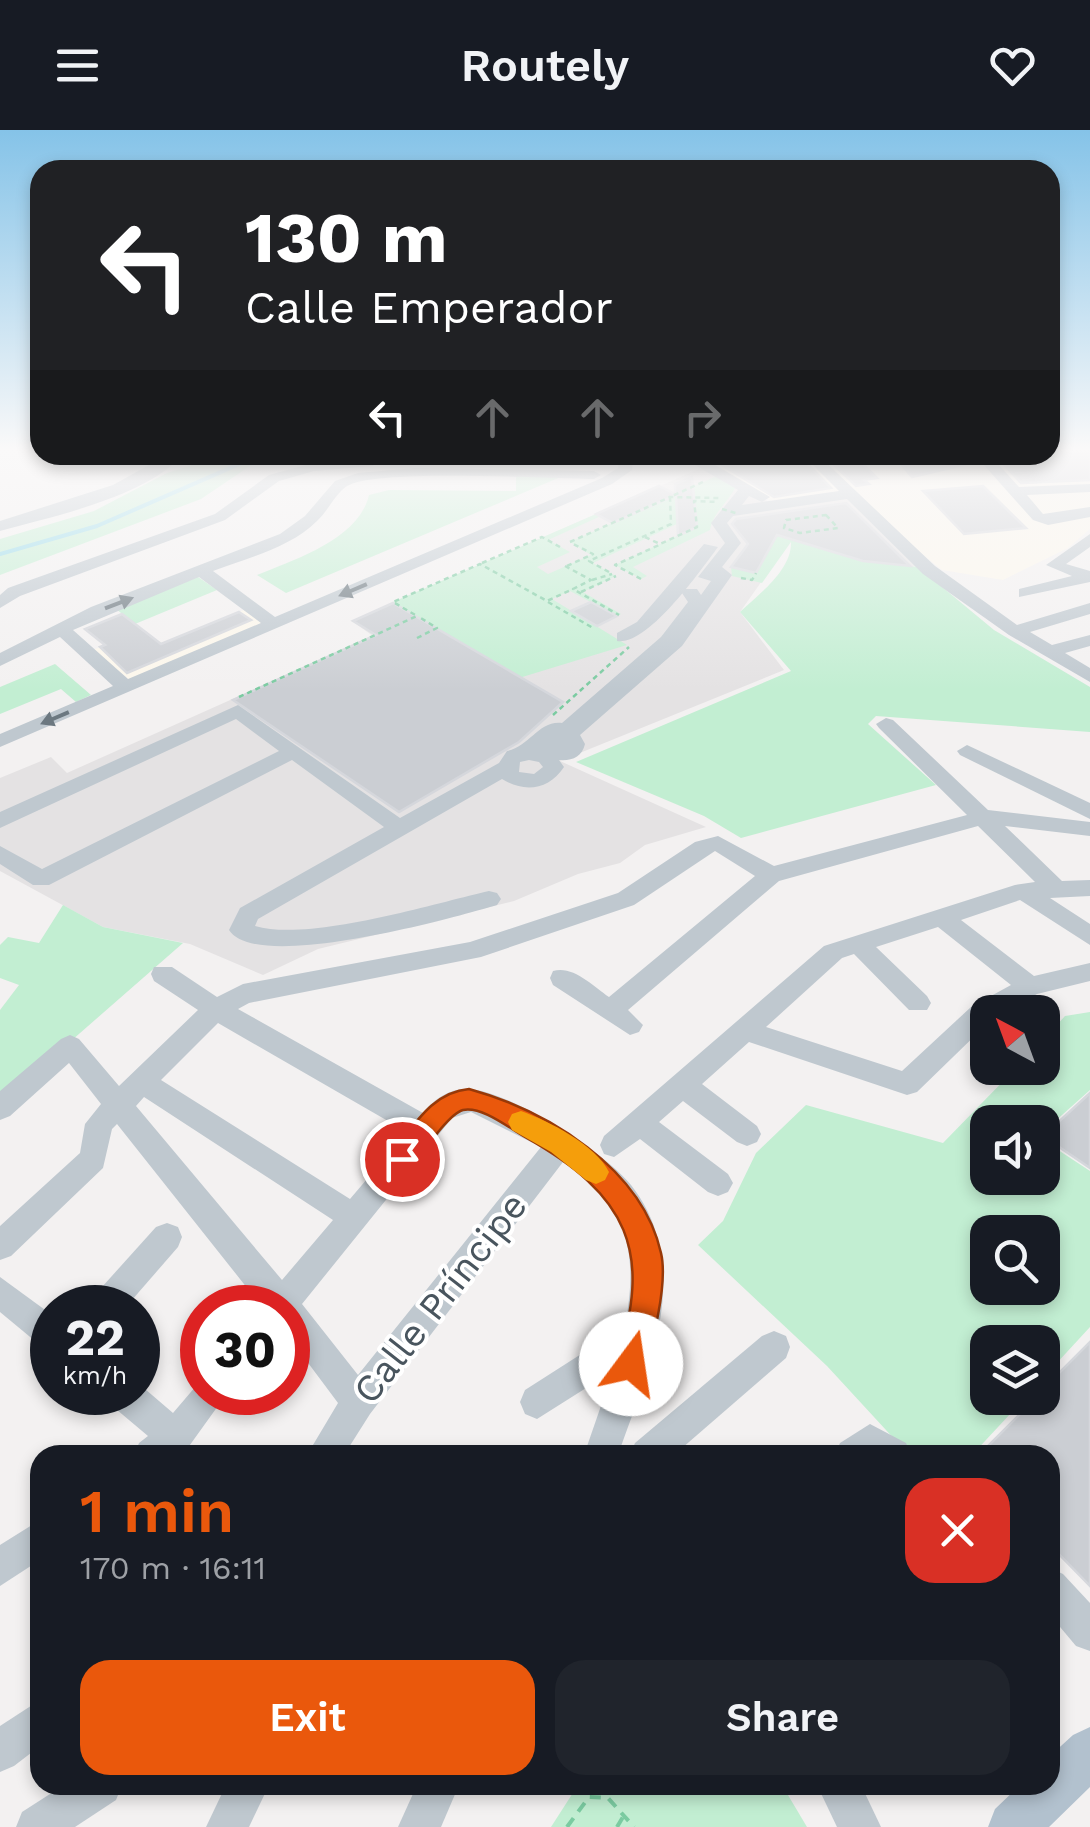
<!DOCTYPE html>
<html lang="en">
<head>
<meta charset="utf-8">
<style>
	:root { --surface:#171b24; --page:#20242c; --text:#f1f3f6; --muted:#9ea1a6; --accent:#ea580c }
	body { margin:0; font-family:"Work Sans",sans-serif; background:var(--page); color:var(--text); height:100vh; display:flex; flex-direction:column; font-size:38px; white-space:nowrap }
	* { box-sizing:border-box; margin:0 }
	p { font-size:32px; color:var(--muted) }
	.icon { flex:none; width:55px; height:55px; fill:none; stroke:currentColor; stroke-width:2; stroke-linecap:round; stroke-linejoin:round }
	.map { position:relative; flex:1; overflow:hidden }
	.drawer { position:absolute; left:30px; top:1315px; width:1030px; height:350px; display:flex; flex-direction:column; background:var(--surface); border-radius:30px; box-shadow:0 5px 15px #0003 }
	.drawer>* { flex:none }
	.hud { position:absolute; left:30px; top:30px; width:1030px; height:305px; border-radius:30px; box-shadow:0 5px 15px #0003; background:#202124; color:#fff; overflow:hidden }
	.needle { width:65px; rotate:319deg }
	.tools { position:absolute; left:970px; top:865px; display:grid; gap:20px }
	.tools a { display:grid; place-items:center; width:90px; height:90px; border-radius:20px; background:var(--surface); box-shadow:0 5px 15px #0003; font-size:50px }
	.speed { position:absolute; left:30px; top:1155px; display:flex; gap:20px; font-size:50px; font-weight:700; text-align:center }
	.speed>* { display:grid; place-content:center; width:130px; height:130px; border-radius:50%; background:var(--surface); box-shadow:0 5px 15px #0003; line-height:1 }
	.speed small { font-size:25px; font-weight:400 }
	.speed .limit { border:15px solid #d22; background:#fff; color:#111 }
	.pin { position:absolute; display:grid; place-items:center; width:85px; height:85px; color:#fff; margin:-42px; border:5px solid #fff; border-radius:50%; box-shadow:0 2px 10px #0007 }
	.me { position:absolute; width:110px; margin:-55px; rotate:14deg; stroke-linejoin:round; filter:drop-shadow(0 0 8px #0008) }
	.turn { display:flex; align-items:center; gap:35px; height:210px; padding:0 50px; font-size:45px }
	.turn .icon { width:130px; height:130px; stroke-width:2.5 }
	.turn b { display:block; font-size:70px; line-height:85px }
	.lanes { display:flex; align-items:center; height:95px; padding:0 50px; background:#0003; justify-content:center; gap:50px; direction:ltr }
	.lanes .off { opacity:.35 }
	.round { display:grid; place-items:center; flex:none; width:105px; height:105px; border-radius:30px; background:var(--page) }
	.overview { display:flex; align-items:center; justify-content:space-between; height:170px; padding:0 50px }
	h1 { font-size:60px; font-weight:600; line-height:75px; color:var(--accent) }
	.action { display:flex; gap:20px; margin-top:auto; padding:20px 50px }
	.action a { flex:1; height:115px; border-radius:30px; background:var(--accent); color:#fff; font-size:40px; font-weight:600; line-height:115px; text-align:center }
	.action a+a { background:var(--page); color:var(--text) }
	header { display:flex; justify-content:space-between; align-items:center; height:130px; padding:0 50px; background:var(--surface); font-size:45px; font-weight:600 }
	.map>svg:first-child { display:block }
</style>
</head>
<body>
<header><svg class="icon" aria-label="menu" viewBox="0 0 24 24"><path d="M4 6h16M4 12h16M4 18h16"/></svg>Routely<svg class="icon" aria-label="heart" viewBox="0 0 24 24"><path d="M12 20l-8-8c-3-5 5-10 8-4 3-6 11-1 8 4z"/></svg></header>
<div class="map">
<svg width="1090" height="1697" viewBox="0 0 1090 1697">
	<rect width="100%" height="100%" fill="#f3f1f1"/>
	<!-- commercial -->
	<g fill="#fcf7ec">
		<path d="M1090,322V399L1068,418L1003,450L942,440L896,403L819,325Z"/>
		<path d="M742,325H806L844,363L775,373L705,328Z"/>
		<path d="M246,479L265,492L131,551L93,520L143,500L161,513Z"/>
	</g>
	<!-- education -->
	<path fill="#e4e2e3" d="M708,335L772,374L847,366L918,437L863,431L791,410L740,482L784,540L560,631L706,697L645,715L620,733L578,744L514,771L318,819L263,845L190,814L103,797L0,741V648L51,627L67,643L373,506L352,491Z"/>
	<!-- green -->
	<g fill="#c2eed2" fill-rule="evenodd">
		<path d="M223,325H294L250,336L201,369L0,445V409L94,381L167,343Z"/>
		<path d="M721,344L737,354C730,371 713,382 710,400L633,437L647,446L641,449L615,435L696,397L693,368H676L677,394L593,433L616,446L583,462L621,484L617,486L570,461L552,469L627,515L519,548L393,472L596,384L601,386L548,410L570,422L537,437L548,444L591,425L570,412Z"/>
		<path d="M516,345L563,346L286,463L257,445C294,430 359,409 369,365L389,360L516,361Z"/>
		<path d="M777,405L863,431L918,437L994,500L1090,557V602L876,586L868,594L936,655L741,708L704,686L576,632L791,541L740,482C758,465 792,440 791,412L762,453L732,446L731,437L756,443Z"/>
		<path d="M198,447L217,460L135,494L116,479Z"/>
		<path d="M55,534L91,565L76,572L61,559L0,584V557Z"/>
		<path d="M63,775L103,797L183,813L0,973V880L19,855L0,848V815L8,807L39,813Z"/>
		<path d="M1090,882V960L1043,1002L1042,992H988V1048H1042L1043,1010L1090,1041V1197L1043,1248L1042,1212H988V1268H1025L972,1325H909L827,1236L698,1115L723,1091L756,1023L806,975L943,1013L1016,938H1042L1043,910L1065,886ZM988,1102H1042V1158H988Z"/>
		<path d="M578,1655H782L807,1697H551Z"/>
	</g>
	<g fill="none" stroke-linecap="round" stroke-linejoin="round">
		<!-- stream -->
		<path stroke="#91d9e9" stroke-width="4" d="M0,424L97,396L260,325"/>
	</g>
	<!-- building -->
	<g fill="#cbced3" stroke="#d5d7dc" stroke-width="2.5">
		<path d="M1050,322H1090V350L1021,353L995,325Z"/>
		<path d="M848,325L856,334L862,333L877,348L864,350L869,354L856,356L826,327Z"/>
		<path d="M917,325H971L976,332L912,347L900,333L922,331Z"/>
		<path d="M800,326L831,358L774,367L722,335Z"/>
		<path d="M692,347L697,397L678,406L676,365L613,393L596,384L659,356L675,364V354Z"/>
		<path d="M983,356L1026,398L964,404L923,361Z"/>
		<path d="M846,373L910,436L863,431L777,405L756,443L731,437L748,414L732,394L736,389Z"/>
		<path d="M591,472L617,486L597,496L571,481Z"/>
		<path d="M393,473L563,572L519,612L399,682L233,570L376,505L353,491Z"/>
		<path d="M239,482L251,490L127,543L100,517L105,515L85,499L122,484L161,514Z"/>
		<path d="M1090,963V1038L1043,1006Z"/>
		<path d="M1090,1212V1456L1050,1415V1325H979L1036,1268H1042V1260Z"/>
	</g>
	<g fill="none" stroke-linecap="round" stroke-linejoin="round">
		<!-- path-far1 -->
		<g stroke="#7bcba1" stroke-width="2.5" stroke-dasharray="5 4" stroke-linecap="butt">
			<path d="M826,385L838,398L800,403L784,398L786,390Z"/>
			<path d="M645,407L660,414L697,397L694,371L718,372"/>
			<path d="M570,412L670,367L719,368"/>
			<path d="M482,433L542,407L560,417"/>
			<path d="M565,436L591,450L573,459L619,485"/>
			<path d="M567,436L593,424L571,413"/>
			<path d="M609,442L589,431L671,394L670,367L705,351"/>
			<path d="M741,448L752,450L756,443"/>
			<path d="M641,449L615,435L659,415"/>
			<path d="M592,450L612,444"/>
			<path d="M581,462L616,446"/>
			<path d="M548,472L593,498"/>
			<path d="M417,508L437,498L419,487"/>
			<path d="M239,567L417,486L393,472L480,434L547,471L573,459"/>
			<path d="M553,585L629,517"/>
		</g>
		<!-- path -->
		<g stroke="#7bcba1" stroke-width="4" stroke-dasharray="11 8" stroke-linecap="butt">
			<path d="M567,1697L589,1667L608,1668L634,1697"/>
			<path d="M617,1697L623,1687"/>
		</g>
		<!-- minor -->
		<g fill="#bfc8cf" fill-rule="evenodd">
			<path d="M167,325H183C144,367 55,386 0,401V391L113,355Z"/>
			<path d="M620,325H634L632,340L612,354L0,617V604L113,556L60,507L0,536V523L91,477L280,404L305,386L335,351L358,343L415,338L594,341L601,345L594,349C550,349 377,338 347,356C335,364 328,381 317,391C290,418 247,428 213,441L275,487L602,348L618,338ZM199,447L261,493L128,549L73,500Z"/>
			<path d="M688,325H698L770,367L762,372L749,366L742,375L839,361L803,325H818L935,436L1017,495L1090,473V484L1030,502L1052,515L1090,505V516L1065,523L1090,538V552L1009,505L923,444L847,369L733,386L727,393L741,413L722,437L732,445L682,516L580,605L585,614C582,627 572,631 559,630L564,637C549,660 524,663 502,649L258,789L255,796C309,812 432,774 489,761L497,763L501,769L497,775C453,788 256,843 229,800L240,778L384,697L292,630L49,755H33L0,734V716L42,739L279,621L236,589L0,698V682L238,575L400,688L499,633L507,621C529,617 539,590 562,593L661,507L688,472L682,463L685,459H697L701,465L711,451L698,447L725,413L711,393L738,360L688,331ZM529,630L539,632L543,637L534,644L519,642L520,632Z"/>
			<path d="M897,325H912L914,328L907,332Z"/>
			<path d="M975,325H990L1019,357L1090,354V362L1027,365L1043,384L1090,377V387L1048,395L1033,390Z"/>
			<path d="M368,329L375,333L373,336L314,341L279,351L225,390L20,466L0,478V465L8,458L215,384L269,345L313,333Z"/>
			<path d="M1090,404V417L1066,434L1090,441V452L1019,467V459L1072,446L1046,435Z"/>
			<path d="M704,414L718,417C700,441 648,516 617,511V503L637,492Z"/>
			<path d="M886,588L893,590L988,680L1090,692V706L1005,696L1062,751L1090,750V766L1050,768L1090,794V815L1020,770L961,790L1034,846L1090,833V851L1037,864L1004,882H988V893L917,962L907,965L749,912L702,954L757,996L761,1004L757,1012L747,1016L737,1012L683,971L659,992L728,1044L733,1053L728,1062L718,1066L708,1062L640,1009L614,1027L604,1024L600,1015L604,1006L824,816L1015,755L1035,752L978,696L779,751L628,880L643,895L639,902L630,905L553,855L550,848L553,841C573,835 593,856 609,867L755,746L715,721L634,775L481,827L249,873L238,879L423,983C434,969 450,958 469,959C510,961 605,1023 631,1055C643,1070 654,1091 658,1110C677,1181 641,1259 618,1325H584L613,1241L537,1289L525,1284L520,1272L525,1260L625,1196C639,1120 628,1076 563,1032L370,1284L344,1325H307L338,1273L288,1206V1178H263L117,994L112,999L103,1038L11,1126L0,1130V1096L80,1023L85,994L101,974L69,933L10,986L0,990V961L61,909L70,905L79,909L119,956L198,880L154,851L151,844L154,837H172L217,867L243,854L470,812L618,763L695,712L718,706L774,736L967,685L879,598L876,594ZM938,797L1011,855L971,877L902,941L766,897L842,828L854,824L909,880H927L931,873L927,866L876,817ZM218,893L407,1002L350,1069L161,950ZM144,967L333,1090L282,1150L136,976ZM471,982L541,1017L358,1245L302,1174L452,988Z"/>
			<path d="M967,615L1090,673V689L960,625L957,621Z"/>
			<path d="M167,1093L178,1097L182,1107L178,1117L125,1178H88L93,1167L156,1097Z"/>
			<path d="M0,1147L52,1185V1221L41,1216L0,1182Z"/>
			<path d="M774,1201L786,1206L790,1217L786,1228L674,1325H630L635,1313L762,1206Z"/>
			<path d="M202,1249V1262H228L187,1319L179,1325H134L139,1313L148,1306L110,1274L105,1262H138V1253L173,1283Z"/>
			<path d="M870,1294L906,1313L911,1325H835L840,1313Z"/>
			<path d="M40,1390V1430L0,1456V1415Z"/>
			<path d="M1050,1438L1063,1444L1090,1473V1521L1076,1516L1050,1485Z"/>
			<path d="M40,1570V1616L14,1636L0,1642V1596Z"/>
			<path d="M64,1655H122L116,1670L75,1697H16L22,1682Z"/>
			<path d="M226,1655H269L249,1697H206Z"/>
			<path d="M417,1655H459L441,1697H398Z"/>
			<path d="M817,1655H861L881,1697H837Z"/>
		</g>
		<!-- major -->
		<g fill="#b2c1ce" fill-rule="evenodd">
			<path d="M622,325H733C717,336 638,336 622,325Z"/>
			<path d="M1090,1597V1657L1049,1697H988L995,1679L1020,1655H1050V1626L1073,1605Z"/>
		</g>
		<!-- path-bridge -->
		<path stroke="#7bcba1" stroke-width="2.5" stroke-dasharray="5 4" stroke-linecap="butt" d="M722,379L739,384"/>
	</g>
	<!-- one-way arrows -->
	<defs><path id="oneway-solid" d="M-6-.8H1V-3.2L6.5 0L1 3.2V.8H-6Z" transform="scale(2.5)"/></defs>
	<g fill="#6c7880">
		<use href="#oneway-solid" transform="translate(353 460) rotate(157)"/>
		<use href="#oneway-solid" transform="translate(119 473) rotate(-21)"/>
		<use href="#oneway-solid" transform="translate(55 588) rotate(157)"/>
	</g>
	<!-- sky -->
	<linearGradient id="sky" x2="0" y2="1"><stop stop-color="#85c3e8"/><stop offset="0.57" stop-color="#faf9f9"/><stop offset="1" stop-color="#faf9f9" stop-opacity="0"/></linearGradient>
	<rect width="1090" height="560" fill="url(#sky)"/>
	<!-- route -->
	<path fill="#ea580c" stroke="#983908" stroke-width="2.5" d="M469,959C548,981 642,1038 661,1123C668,1152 653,1217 641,1245L631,1249L620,1245L616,1234C654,1121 628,1065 525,1007C509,998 482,976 463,980C448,984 422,1024 412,1037L402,1040L393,1037L389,1029L393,1021C415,994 433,962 469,959Z"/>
	<!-- slow -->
	<path fill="#f59e0b" d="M521,981C549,991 596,1015 609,1042L605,1050L596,1054L586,1050L551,1022L512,1000L508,992L512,984Z"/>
	<g text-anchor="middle" stroke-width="8" stroke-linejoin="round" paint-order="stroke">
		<!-- near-street labels -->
		<g font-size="38" fill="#49555e" stroke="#fff">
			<text transform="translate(440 1168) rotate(-52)" y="13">Calle Príncipe</text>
		</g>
	</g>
</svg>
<div class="tools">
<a><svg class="needle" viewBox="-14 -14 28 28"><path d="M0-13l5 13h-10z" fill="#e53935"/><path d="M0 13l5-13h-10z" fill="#9ea1a6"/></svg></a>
<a><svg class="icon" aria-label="sound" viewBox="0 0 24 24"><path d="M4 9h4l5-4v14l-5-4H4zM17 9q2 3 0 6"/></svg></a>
<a><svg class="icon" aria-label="search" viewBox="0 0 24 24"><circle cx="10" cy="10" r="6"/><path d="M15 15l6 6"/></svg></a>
<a><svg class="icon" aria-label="layers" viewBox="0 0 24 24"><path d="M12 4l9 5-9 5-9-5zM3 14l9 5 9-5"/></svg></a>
</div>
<div class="speed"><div>22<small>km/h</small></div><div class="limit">30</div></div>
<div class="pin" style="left:402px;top:1029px;background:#d93025"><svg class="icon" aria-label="arrive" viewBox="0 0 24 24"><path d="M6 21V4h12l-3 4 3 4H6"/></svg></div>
<svg class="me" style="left:631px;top:1234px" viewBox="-20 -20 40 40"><circle r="19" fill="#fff"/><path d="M0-13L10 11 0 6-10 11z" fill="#ea580c"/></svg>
<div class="hud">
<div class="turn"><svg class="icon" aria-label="left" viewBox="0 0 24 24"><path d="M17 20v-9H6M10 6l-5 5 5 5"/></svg><div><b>130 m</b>Calle Emperador</div></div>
<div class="lanes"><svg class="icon" aria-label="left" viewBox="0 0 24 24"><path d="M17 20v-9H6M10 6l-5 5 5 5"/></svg><svg class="icon off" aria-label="ahead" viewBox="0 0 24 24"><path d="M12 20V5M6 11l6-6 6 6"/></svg><svg class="icon off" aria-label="ahead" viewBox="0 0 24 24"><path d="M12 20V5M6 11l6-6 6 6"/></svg><svg class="icon off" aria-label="right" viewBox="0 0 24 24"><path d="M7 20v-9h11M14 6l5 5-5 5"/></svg></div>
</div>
<section class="drawer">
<div class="overview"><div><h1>1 min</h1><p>170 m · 16:11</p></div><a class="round" style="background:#d93025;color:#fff"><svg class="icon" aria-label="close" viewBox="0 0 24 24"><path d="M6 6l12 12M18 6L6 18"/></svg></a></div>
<div class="action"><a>Exit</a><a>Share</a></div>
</section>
</div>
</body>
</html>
